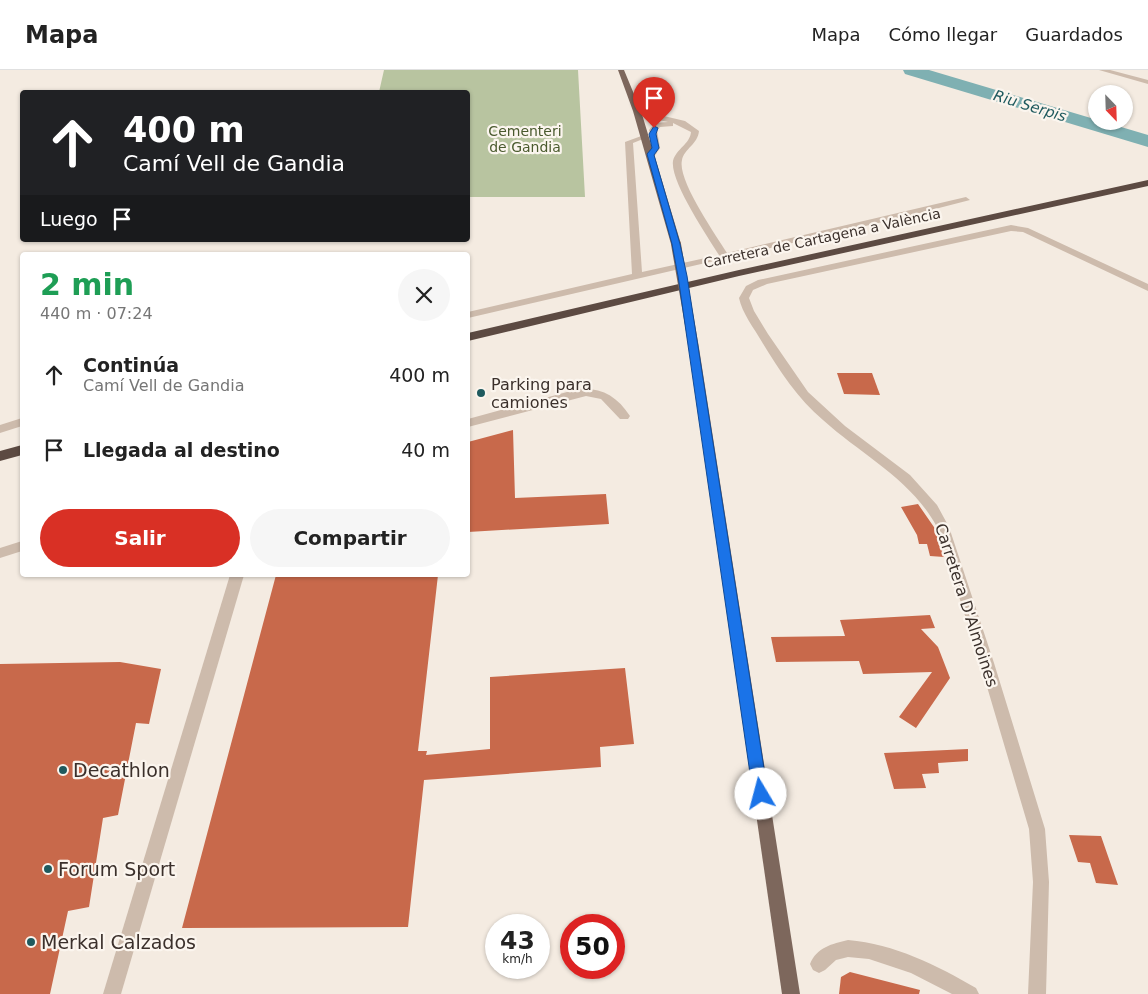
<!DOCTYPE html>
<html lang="es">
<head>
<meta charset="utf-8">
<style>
	:root { --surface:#fff; --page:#f6f6f6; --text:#222; --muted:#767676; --line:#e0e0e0; --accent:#d93025 }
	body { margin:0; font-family:"DejaVu Sans",sans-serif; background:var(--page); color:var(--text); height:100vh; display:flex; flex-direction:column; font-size:19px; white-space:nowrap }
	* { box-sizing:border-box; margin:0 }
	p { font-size:16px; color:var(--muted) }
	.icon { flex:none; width:28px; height:28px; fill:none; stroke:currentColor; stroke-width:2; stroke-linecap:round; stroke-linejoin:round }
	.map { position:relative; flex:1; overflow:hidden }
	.side { position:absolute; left:20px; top:182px; width:450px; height:325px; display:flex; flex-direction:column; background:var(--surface); border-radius:5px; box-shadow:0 1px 4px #0004 }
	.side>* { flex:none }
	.top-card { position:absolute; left:20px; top:20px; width:450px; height:152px; border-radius:5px; box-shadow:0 1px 4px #0004; background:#202124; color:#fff; overflow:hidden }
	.needle { width:32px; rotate:157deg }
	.buttons { position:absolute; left:1088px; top:15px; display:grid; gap:10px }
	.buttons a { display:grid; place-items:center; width:45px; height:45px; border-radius:50%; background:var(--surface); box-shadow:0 1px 4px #0004; font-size:25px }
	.speed { position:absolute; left:485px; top:844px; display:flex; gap:10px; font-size:25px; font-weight:700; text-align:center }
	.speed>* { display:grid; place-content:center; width:65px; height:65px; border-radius:50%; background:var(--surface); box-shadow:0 1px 4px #0004; line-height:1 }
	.speed small { font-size:12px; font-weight:400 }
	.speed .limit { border:8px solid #d22; background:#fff; color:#111 }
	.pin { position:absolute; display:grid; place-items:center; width:42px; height:42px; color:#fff; margin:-51px -21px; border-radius:50% 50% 50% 0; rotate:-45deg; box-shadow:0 0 5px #0007 }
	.pin .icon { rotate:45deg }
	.me { position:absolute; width:55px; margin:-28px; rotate:352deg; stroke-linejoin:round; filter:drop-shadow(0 0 4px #0008) }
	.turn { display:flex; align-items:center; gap:18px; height:105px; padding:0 20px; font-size:22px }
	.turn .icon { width:65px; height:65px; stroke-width:2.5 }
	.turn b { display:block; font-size:35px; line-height:42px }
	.then { display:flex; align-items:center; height:48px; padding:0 20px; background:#0003; gap:10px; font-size:19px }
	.round { display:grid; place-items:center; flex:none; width:52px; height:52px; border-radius:26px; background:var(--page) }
	.head { display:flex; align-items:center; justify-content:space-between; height:85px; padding:0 20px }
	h1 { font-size:30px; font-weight:700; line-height:38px; color:#1e9e55 }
	.primary-button { display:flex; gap:10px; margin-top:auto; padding:10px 20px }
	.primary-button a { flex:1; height:58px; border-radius:30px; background:var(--accent); color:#fff; font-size:20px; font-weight:700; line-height:58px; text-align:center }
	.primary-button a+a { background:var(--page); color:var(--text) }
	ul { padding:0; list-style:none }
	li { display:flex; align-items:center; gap:15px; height:75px; padding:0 20px }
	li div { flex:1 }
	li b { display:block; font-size:19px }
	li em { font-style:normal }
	header { display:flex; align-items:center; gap:30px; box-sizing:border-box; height:70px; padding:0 25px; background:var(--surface); border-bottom:1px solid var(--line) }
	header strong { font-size:24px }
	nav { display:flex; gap:28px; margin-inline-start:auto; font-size:18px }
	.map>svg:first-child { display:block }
</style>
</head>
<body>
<header>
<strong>Mapa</strong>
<nav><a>Mapa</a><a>Cómo llegar</a><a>Guardados</a></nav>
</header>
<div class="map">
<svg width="1148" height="924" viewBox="0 0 1148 924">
	<rect width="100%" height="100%" fill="#f4ebe1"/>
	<!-- green -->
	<path fill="#b8c4a0" d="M384,0H578L585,127H468V22H379Z"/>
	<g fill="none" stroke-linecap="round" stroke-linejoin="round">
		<!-- river -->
		<path fill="#7fb0b2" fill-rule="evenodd" d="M903,0H929L1148,65V77L905,4Z"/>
	</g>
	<!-- building -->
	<g fill="#c8694b">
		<path d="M837,303H872L880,325L844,324Z"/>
		<path d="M513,360L515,428L606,424L609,454L468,462V372Z"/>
		<path d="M918,434L936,460L944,487L930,486L927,474H919L917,465L901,437Z"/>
		<path d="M276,505H438L418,681H427L426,685L490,679V607L625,598L634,674L600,677L601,697L424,710L408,857L182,858Z"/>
		<path d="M930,545L935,558L921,559L938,577L950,608L916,658L899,647L932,602L863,604L859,591L776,592L771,567L845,566L840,550Z"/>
		<path d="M120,592L161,599L149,654L136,653L118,745L103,748L89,837L68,841L50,924H0V594Z"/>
		<path d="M968,679V691L938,693L939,703L922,704L926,718L894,719L884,683Z"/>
		<path d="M1069,765L1101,766L1118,815L1096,813L1090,793L1078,792Z"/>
		<path d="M850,902L920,920L919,924H839L841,907Z"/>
	</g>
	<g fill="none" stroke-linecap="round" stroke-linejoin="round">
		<!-- minor -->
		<g fill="#cdbbac" fill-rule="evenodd">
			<path d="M1099,0H1110L1148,10V14Z"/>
			<path d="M634,39L685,51L699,61C698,74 684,79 682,90C677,110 716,165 727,183L966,127L970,130L904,147L468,248V242L632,204L625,72L644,65L648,67L633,73L642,202L719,185C707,166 670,111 673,91C676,79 690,74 691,62L673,53V56L660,57L657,60L660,78L654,87H648L647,85L652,78L649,60L655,53L668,52L649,48L634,43Z"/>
			<path d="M1011,155L1028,158L1148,214V221L1023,162L1011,161L767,214L753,220L749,228L754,241L768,264L808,322L845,356L910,405L937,435L949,457L994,593L1045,759L1049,812L1046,924H1028L1033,812L1029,759L980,593L937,457C911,409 863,386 823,350C798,329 779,300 762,272C754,258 742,243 739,228L746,216L758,210Z"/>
			<path d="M578,319C601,317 617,326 630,346L628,349H620L601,329L586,326L468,357V349Z"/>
			<path d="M22,348V356L0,363V355Z"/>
			<path d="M22,471V481L0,488V478Z"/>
			<path d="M230,505H244L121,924H103Z"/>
			<path d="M848,870C895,874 936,895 976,918L979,924H952L911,903L869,889L848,887L836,890L825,900L819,903L813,900L810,894C817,877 832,874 848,870Z"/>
		</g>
		<!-- major -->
		<g fill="#7d675c" fill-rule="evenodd">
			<path d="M618,0H624L641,41L681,174L679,176L671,174L633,41Z"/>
			<path d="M694,275L699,278L800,924H782L689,278Z"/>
		</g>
		<!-- highway -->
		<g fill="#5c4a42" fill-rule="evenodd">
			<path d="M1148,110V116L739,206L468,271V263L739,200Z"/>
			<path d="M22,375V385L0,391V381Z"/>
		</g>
		<!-- major-bridge -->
		<path stroke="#7d675c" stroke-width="10" d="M676,174L694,278"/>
	</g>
	<!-- route -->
	<path fill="#1a73e8" stroke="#114b97" d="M654,56L658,58L656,64L659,78L654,85L680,174L687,206L768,724L766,728L761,731L756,728L753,724L678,206L672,174L647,84L652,78L649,64Z"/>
	<!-- markers -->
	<g fill="#1f5a5e" stroke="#fbf5ee" stroke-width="2">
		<circle cx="481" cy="323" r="5"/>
		<circle cx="63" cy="700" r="5"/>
		<circle cx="48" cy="799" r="5"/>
		<circle cx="31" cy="872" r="5"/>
	</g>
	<g text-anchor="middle" stroke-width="4.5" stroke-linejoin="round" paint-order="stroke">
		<!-- far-park labels -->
		<g font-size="14" fill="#4a5a2e" stroke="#fbf5ee">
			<text x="525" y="66">Cementeri<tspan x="525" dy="16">de Gandia</tspan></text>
		</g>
		<!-- far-street labels -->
		<g font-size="14" fill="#3b302b" stroke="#fbf5ee">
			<text transform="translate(822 168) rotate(-12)" y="5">Carretera de Cartagena a València</text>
		</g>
		<!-- far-water labels -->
		<g font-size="15" font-style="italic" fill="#1f5a5e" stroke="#fbf5ee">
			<text transform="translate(1030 36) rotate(17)" y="5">Riu Serpis</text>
		</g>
		<!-- poi labels -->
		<g font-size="16" fill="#3b302b" stroke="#fbf5ee" text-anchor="start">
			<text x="491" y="320">Parking para<tspan x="491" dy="18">camiones</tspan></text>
		</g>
		<!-- street labels -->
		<g font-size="16" fill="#3b302b" stroke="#fbf5ee">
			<text transform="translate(967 535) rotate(72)" y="6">Carretera D'Almoines</text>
		</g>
		<!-- near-poi labels -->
		<g font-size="19" fill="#3b302b" stroke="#fbf5ee" text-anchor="start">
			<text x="73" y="707">Decathlon</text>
			<text x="58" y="806">Forum Sport</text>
			<text x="41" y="879">Merkal Calzados</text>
		</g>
	</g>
</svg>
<div class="buttons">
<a><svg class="needle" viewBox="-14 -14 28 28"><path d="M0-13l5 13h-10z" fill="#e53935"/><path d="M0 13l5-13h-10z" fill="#767676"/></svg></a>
</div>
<div class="speed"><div>43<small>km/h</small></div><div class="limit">50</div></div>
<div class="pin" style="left:654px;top:58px;background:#d93025"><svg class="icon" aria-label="arrive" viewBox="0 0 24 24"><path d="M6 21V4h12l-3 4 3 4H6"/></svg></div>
<svg class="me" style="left:761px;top:724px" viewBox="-20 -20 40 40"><circle r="19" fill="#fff"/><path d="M0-13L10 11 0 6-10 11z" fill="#1a73e8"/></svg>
<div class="top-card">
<div class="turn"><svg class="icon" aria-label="ahead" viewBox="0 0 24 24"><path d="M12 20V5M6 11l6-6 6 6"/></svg><div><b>400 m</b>Camí Vell de Gandia</div></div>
<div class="then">Luego<svg class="icon" aria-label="arrive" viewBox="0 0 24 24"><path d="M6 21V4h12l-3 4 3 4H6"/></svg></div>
</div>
<section class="side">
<div class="head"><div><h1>2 min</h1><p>440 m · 07:24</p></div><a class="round"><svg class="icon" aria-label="close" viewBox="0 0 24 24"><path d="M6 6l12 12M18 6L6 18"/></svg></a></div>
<ul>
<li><svg class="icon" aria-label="ahead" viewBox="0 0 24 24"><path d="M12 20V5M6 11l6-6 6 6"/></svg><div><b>Continúa</b><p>Camí Vell de Gandia</p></div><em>400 m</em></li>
<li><svg class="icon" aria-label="arrive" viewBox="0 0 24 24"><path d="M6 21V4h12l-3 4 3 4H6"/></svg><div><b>Llegada al destino</b></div><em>40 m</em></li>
</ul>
<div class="primary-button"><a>Salir</a><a>Compartir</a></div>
</section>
</div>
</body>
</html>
